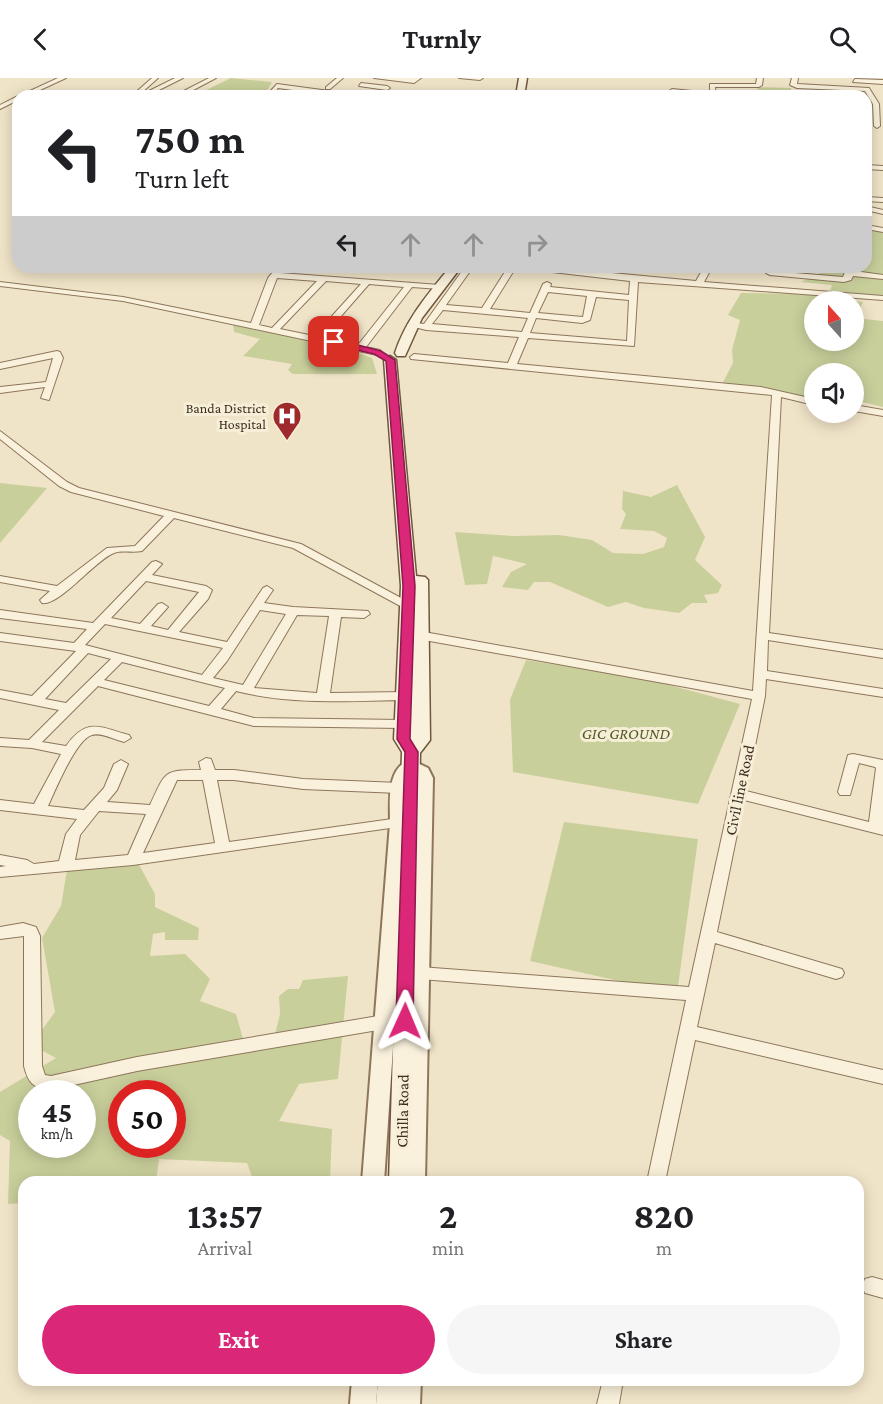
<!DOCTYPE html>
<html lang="en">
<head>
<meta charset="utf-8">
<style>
	:root { --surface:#fff; --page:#f6f6f6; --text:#202124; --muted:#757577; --accent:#db2777 }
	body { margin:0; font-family:"Crimson Pro",serif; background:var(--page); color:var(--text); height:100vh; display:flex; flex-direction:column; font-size:22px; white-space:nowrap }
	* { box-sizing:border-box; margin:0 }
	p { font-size:20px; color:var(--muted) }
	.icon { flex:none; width:33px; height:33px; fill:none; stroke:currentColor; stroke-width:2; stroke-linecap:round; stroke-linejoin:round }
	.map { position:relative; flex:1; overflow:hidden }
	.side { position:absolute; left:18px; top:1098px; width:846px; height:210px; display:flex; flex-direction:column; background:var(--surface); border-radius:18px; box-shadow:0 3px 15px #0003 }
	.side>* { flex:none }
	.guide { position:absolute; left:12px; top:12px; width:860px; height:183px; border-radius:18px; box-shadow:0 3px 15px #0003; background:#fff; color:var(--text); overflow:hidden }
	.needle { width:39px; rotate:339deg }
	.tools { position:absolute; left:804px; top:213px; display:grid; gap:12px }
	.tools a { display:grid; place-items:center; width:60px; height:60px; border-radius:50%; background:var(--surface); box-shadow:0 3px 15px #0003; font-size:30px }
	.speed { position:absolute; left:18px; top:1002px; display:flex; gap:12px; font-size:30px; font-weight:700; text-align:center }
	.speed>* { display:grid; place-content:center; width:78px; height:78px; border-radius:50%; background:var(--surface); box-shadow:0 3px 15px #0003; line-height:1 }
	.speed small { font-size:15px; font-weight:400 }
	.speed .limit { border:9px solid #d22; background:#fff; color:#111 }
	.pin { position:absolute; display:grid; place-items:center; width:51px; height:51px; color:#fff; margin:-26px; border-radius:12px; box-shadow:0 3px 9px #0006 }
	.me { position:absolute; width:66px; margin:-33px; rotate:1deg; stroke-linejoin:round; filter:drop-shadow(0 0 4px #0008) }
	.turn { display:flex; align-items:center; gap:21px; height:126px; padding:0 24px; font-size:27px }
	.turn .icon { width:78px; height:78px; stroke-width:2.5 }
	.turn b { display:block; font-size:42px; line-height:51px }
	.lanes { display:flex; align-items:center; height:57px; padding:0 24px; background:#0003; justify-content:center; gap:30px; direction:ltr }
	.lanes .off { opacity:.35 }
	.eta { display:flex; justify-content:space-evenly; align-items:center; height:102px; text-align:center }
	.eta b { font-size:36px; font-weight:700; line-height:42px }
	.cta { display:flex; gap:12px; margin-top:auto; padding:12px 24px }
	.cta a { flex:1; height:69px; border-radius:36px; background:var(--accent); color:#fff; font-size:24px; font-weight:700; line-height:69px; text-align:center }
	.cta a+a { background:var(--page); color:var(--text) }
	header { display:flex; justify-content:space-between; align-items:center; height:78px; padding:0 24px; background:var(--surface); font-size:27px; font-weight:700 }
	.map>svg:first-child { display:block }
</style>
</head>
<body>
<header><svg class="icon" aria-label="back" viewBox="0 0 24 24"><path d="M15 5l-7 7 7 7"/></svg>Turnly<svg class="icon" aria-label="search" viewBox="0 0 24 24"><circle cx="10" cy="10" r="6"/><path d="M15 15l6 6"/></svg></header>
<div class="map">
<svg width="883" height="1326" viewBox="0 0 883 1326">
	<rect width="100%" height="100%" fill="#f0e4c8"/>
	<!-- green -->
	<g fill="#c9cf9b" fill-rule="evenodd">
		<path d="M231,0L272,4L264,18H194Z"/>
		<path d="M757,9L791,10V14H840L843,18H748L758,14Z"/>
		<path d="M866,149L883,152V220L829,216L832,207L801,204L819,196L817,189H866Z"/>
		<path d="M741,215L803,216L863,224L855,240L883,243V329L854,322V296H814V316L810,323L721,308L733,285L732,272L740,242L728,237ZM814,224H854V262H814Z"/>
		<path d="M233,245L335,266L372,280L377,296H293L288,292L292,286L243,278L260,261L234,254Z"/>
		<path d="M0,405L47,410L0,465Z"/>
		<path d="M677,407L705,459L695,482L722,507L718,515L704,517L708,525H692L679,535L644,530L626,524L608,529L550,504H534L528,512L502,509L511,494L527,486L493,478L487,506L465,507L455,454L513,458L559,457L592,462L613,475L643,476L664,469L667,460L654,453L620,451L626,436L622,431L623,413L651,419Z"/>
		<path d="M526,582L643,600L740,626L698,726L513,694L510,622Z"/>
		<path d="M564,744L698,761L677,916L530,883Z"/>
		<path d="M138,785L155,816V829L199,850L198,862H165V854L153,856L150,878L185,876L210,901L200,923L236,936L245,968H272L280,936L279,918L288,911H299L303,902L348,898L338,1001L299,1006L279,1043L332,1051L330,1104H254L247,1085L159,1081L156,1104H24V1125L8,1126L10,1063L0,1057V1014L56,980L31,967L55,934L42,860L61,828L67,792ZM32,1016H82V1066H32ZM122,1016H172V1066H122Z"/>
	</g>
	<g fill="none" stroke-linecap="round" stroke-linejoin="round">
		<!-- minor casing -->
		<g stroke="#8d765c" stroke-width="2">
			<g id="minor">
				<path d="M58,0H66L27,18H19Z"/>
				<path d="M152,0H158L139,17H135V15Z"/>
				<path d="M175,0H183L147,18H139Z"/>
				<path d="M209,0H216L182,18H174Z"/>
				<path d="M337,0H343L330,11H326V9Z"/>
				<path d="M374,0H421L414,5Z"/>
				<path d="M459,0H483L480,2Z"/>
				<path d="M757,0H763L762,7L759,9H715L716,18H710V6H756Z"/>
				<path d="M792,0H798L797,6L869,10L879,26L880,48L877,50L874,48L873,26L865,13L797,10L790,7Z"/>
				<path d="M855,1L883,2V6L853,4Z"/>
				<path d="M361,5L387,8L390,10L387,12L359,8Z"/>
				<path d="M277,6L337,14L340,16L337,18L278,10L272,18H266Z"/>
				<path d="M672,11L692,13L675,15V18H669V13Z"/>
				<path d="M18,18V22L0,31V27Z"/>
				<path d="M866,87L883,88V92L866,91Z"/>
				<path d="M866,119L883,120V124L866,123Z"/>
				<path d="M866,128L883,132V136L866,132Z"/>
				<path d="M866,147L883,150V154L866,151Z"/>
				<path d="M251,189H283L280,195L440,207L444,209L440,211L412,209L366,269L380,272L381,274L377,277L123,223L0,208V204L123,219L251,245L268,200L273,194ZM277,200L317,203L272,250L259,247ZM326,203L361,206L314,258L280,251ZM369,206L404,209L358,267L322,260Z"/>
				<path d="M465,189H473L446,227L482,230L508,189H516L490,231L530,235L543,206L547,204L551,206L550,209L629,217L630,203L526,191L522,189H548L696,203L704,189H712L704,204L883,218V222L638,204L634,268L528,260L517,286L761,309L814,321V327L781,319L769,555L883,572V580L768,562L767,593L883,611V619L766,601L765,618L746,713L869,744L876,690L875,689L859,685L850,717H840L838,714L848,677L853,676L883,682V757L744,722L717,854L842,891L844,895L842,899L836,901L715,865L697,949L883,992V1006L695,962L665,1104H647L686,922L420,901L414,899L412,895L414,891L420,889L689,909L752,621L413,560L407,556L413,552L753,613L772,317L411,281L410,279L414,276L508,285L519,259L426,252L407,247L411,244L424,246ZM548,214L587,218L583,239L538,235ZM596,219L629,222L627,263L530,255L536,240L582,245L590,242ZM443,232L528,240L522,254L432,246Z"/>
				<path d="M847,189H855L854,193L883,197V201L853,198L851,202L844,204L770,197L766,195L770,193L843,199Z"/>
				<path d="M57,273L60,274L63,280L49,322L41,320L45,309L0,315V309L46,304L53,280L0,291V285Z"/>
				<path d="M854,327L883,332V338L854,333Z"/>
				<path d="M0,353L67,404L79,410L301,466L414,527L412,530H404L293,470L174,440L142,473C133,475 122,472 114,475C95,482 60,528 42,525L40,522L50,513L0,504V498L57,508L107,470L135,468L164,438L71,414L59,408L0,361Z"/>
				<path d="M156,483L162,486L152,497L206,508L212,512L208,521L179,554L227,564L263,510L267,508L273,512L264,525L293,529L368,533L370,536L364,540L341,539L330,615L407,614L413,618L407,622C351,623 291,627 236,613L221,631L254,640L403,642L410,646L403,650L254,648L98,608L42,664L66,668C87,639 99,649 129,657L131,660L124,664C115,662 101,654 92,657C76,661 55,713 48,728L84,732L104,710L114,686L121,682L128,686L117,712L107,724L150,727C166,693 163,692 201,692L199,684L206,680L211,681L215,692H234L303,701L399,705L406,710L399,715L303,711L234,702H217L229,764L399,740L404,742L406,745L404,748L133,787L0,799V789L6,788L0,787V777L27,782L34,786L59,783L66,756L77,741L0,732V722L34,726L61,676L32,670L0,668V660L29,662L59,632L0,620V612L32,618L76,573L0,563V555L74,565L87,551L0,540V532L93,545L152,484ZM146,503L199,514L168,552L151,548L168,529L162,525L158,526L140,546L111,540ZM260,532L286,536L243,607L213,600L227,583ZM297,537L329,538L317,615L254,610ZM105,546L223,570L202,597L85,567ZM88,575L111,581L66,625L45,621ZM122,584L225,610L209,628L104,602ZM177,702H203L215,765L143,775ZM99,733L146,736L128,777L75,782L80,757Z"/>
				<path d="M23,845L36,849L40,858L42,988L45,997L51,998L137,979L384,937L390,939L392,944L390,949L384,951L137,993L51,1012C34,1011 28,1005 24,988V858L0,861V849Z"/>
				<path d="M872,1199L883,1202V1220L865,1215L862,1208L865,1201Z"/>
				<path d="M603,1302H623L619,1326H597Z"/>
			</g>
		</g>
		<!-- tertiary casing -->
		<g stroke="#8d765c" stroke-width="4">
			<g id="tertiary">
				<path d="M411,682L428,690L433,700L425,1104H403L415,700L413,696L407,714L408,745L384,1104H362L390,745C390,725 386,688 411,682Z"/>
				<path d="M352,1302H378L376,1326H350Z"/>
				<path d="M395,1302H421L420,1326H394Z"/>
			</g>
		</g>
		<!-- secondary casing -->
		<g stroke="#6f573f" stroke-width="3">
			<g id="secondary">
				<path d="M519,0H527L524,18H516Z"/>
				<path d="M450,189H461L422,240L405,278H397L395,275C406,241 428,216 450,189Z"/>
				<path d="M390,278L396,282L416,498L425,499L428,502L430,662L420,675L413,1104H389L402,674L394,661L401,508L384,282Z"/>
				<path d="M378,1302H406L404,1326H376Z"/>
			</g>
		</g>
		<!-- minor -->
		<use href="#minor" fill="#faf1dc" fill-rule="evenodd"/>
		<!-- tertiary -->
		<use href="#tertiary" fill="#faf1dc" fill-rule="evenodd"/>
		<!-- secondary -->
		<use href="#secondary" fill="#faf1dc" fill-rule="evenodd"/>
	</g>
	<!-- route -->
	<path fill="#db2777" stroke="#8e194d" stroke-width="1.5" d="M334,261L381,273L395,282L415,508L410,661L418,674L413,943L411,947L405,949L399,947L396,943L405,674L397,661L403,508L386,283L374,276L331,266V262Z"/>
	<!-- icons -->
	<defs>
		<g id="hospital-pin" transform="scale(1.5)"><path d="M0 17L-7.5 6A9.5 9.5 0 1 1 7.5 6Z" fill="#9e2a2b" stroke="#f7eed8"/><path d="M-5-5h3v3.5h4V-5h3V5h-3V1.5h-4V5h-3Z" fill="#fff"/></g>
	</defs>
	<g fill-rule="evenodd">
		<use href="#hospital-pin" x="287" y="338"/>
	</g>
	<g text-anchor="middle" stroke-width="6" stroke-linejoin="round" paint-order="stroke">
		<!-- far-poi labels -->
		<g font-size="14" fill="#3d2e20" stroke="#f7eed8" text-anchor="end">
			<text x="266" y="335">Banda District<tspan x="266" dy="16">Hospital</tspan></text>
		</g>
		<!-- park labels -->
		<g font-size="16" font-style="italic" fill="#4d5a26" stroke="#f7eed8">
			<text x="626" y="661">GIC GROUND</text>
		</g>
		<!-- street labels -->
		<g font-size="16" fill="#3d2e20" stroke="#f7eed8">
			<text transform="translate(739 712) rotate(-78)" y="6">Civil line Road</text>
			<text transform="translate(402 1033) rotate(-89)" y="6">Chilla Road</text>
		</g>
	</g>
</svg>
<div class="tools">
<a><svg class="needle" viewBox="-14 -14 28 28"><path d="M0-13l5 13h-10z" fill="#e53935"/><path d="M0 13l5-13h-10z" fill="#757577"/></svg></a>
<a><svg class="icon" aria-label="sound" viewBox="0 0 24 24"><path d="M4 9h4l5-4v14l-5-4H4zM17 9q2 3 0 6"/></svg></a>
</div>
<div class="speed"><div>45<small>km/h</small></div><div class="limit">50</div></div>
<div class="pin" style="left:334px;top:264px;background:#d93025"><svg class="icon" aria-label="arrive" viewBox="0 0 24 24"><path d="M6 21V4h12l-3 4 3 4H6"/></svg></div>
<svg class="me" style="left:405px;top:943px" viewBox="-20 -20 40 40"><path d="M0-17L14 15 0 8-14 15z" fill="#db2777" stroke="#fff" stroke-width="4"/></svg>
<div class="guide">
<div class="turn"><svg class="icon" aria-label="left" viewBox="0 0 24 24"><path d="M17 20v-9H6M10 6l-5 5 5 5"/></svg><div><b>750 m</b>Turn left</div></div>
<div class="lanes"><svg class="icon" aria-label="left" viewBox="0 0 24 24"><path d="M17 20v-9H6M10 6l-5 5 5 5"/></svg><svg class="icon off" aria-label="ahead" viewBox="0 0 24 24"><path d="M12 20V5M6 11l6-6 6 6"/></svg><svg class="icon off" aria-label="ahead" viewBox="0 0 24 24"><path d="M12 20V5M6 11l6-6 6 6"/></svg><svg class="icon off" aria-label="right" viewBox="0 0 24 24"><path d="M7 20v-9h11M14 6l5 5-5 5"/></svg></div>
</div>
<section class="side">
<div class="eta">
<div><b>13:57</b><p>Arrival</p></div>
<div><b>2</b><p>min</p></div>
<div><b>820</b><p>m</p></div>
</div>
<div class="cta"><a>Exit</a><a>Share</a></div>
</section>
</div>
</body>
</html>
